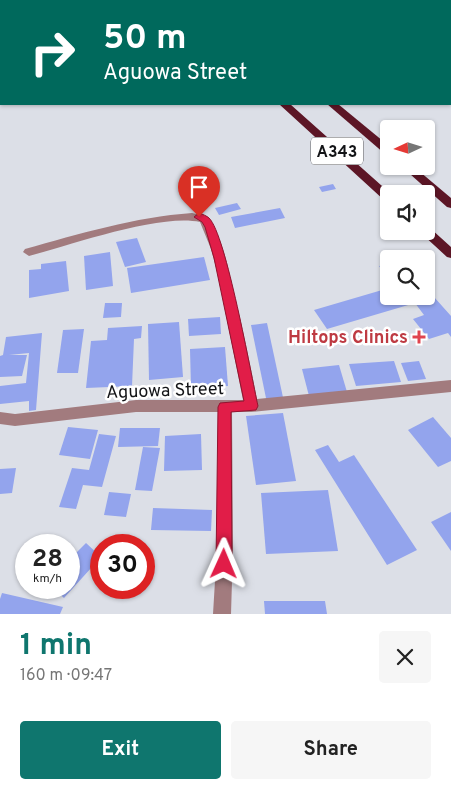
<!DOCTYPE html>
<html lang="en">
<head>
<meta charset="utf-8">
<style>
	:root { --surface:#fff; --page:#f6f6f6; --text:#222; --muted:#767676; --accent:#0f766e }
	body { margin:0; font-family:Overpass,sans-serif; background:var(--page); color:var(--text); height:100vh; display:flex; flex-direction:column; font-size:19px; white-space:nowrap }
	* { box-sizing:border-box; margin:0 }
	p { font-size:16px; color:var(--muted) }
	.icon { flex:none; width:28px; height:28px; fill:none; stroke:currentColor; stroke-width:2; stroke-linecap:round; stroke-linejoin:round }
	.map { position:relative; height:614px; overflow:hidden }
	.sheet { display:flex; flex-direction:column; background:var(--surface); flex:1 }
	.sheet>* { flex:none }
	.guide { position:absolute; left:0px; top:0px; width:451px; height:105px; box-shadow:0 1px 4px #0004; background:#00695c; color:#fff; overflow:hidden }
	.needle { width:32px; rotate:266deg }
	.fabs { position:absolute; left:380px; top:120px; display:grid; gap:10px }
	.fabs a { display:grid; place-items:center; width:55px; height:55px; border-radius:5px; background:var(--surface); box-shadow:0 1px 4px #0004; font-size:25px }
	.speed { position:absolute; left:15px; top:534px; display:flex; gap:10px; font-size:25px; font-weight:700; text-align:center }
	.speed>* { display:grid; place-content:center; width:65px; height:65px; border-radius:50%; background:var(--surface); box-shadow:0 1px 4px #0004; line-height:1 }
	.speed small { font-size:12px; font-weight:400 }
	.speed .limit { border:8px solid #d22; background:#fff; color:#111 }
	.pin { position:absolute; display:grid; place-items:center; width:42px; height:42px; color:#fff; margin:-51px -21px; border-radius:50% 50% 50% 0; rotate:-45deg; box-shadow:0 0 5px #0007 }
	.pin .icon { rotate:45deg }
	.me { position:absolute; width:55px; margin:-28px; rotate:1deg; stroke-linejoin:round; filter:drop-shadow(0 0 4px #0008) }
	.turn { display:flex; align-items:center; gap:18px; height:105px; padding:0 20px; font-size:22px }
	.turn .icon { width:65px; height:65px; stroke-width:2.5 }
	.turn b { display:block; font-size:35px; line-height:42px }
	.round { display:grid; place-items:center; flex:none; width:52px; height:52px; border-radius:5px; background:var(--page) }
	.head { display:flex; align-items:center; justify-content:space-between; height:85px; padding:0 20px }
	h1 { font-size:30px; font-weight:700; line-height:38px; color:var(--accent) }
	.primary-button { display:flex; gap:10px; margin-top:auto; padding:10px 20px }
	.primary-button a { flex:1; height:58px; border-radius:5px; background:var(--accent); color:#fff; font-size:20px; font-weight:700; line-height:58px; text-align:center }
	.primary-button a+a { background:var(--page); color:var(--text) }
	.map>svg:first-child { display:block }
</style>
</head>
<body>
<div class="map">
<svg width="451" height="614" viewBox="0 0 451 614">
	<rect width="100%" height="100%" fill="#dcdfe7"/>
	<!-- building -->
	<g fill="#93a4ed">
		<path d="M333,184L336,189L322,192L319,187Z"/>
		<path d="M237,203L241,209L219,215L215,208Z"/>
		<path d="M280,208L285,218L235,228L231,217Z"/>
		<path d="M137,238L146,262L125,267L116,242Z"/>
		<path d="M110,252L113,286L86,290L84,256Z"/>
		<path d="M204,257L210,280L131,293L127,268Z"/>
		<path d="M66,261L69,291L29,298V270L41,269V264Z"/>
		<path d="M389,264V279L379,266Z"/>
		<path d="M389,288V296H426V288L451,316V337L448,333L429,339L413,319L424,315L415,303L327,329L314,310Z"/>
		<path d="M105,303H122L121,317L103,318Z"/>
		<path d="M220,317L221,334L189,336L188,319Z"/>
		<path d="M179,322L183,377L149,380L148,324Z"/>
		<path d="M267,323L284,402L267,403L251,325Z"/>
		<path d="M142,326L141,338L134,339L132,386L86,388L91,341L107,340L108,328Z"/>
		<path d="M84,329L78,373H57L63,330Z"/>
		<path d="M42,333L36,410L29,411V401L0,404V386L26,383L29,353L9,355H27L22,376L0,377V356L3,355L6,337Z"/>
		<path d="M225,347L228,386L191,388L190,349Z"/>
		<path d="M394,361L401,382L356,386L349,364Z"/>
		<path d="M419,361L426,379L408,381L401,363Z"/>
		<path d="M339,365L347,392L309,396L302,369Z"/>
		<path d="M283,413L296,481L256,485L246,416Z"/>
		<path d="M433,417L451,438V461L438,467L408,430Z"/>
		<path d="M68,427L98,430L90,459L59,455Z"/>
		<path d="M120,428H160L158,446L118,447Z"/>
		<path d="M99,434L116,436L102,487L83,485L76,509L59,507L72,468L89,470Z"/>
		<path d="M201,434L202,470L164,471L165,436Z"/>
		<path d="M328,445L339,462L354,455L417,550L387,565L315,450Z"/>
		<path d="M143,447L160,448L152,491L135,490Z"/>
		<path d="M16,468L12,493L0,494V469Z"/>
		<path d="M328,490L338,551L266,554L261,493Z"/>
		<path d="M109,492L131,494L126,517L104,515Z"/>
		<path d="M153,508L212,510L211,531L151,530Z"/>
		<path d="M451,512V551L431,522Z"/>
		<path d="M86,543L101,557L64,598L53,588H69V560Z"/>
		<path d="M2,593L63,607L60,614H0V599Z"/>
		<path d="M264,601H325L327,614H265Z"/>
	</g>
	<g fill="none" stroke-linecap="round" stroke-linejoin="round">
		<!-- service -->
		<g fill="#a27b7e" fill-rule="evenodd">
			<path d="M60,0H81L80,1H60Z"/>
			<path d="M0,3L1,4V6L0,7Z"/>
		</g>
		<!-- minor -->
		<g fill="#a27b7e" fill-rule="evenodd">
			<rect x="450" y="46" width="1" height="5"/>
			<path d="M192,213L208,217C223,239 228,267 234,293C243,328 250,364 257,399L451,380V392L251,412H232L233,548L231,614H213L217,548L218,412H136L15,426L0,424V412L15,414L136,400H243L218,275L211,249L200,222C161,213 70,245 29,256L23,252L25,249C79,234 135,217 192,213Z"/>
		</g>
		<!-- trunk -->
		<g fill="#5c1626" fill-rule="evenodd">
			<path d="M167,0H176L177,1H168Z"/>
			<path d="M204,0H213L214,1H205Z"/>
			<path d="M279,104H290L391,194H389V202L385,201Z"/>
			<path d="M327,104H338L389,146V155L385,154Z"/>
			<path d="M401,166H413L451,198V208L447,207Z"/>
			<path d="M426,227L430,228L451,247V258L447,257L422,234L420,231H426Z"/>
		</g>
	</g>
	<!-- route -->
	<path fill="#e11d48" stroke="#92132f" d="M199,213C202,214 207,216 209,218C226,234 251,375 258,406L256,410L231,412L232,564L229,570L224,572L219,570L216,564L218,407L220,403L244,401L214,258L205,227L202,222L194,217Z"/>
	<!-- markers -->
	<path fill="#e0444e" stroke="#fff" stroke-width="2" d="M416.5 329.5h5v5h5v5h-5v5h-5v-5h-5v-5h5z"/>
	<g text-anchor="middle" stroke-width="5" stroke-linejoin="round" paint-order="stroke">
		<!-- shield labels -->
		<rect fill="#fff" stroke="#5a5a5d" stroke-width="1" x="311" y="137.5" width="52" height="27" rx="4"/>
		<g font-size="16" font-weight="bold" fill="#131417">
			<text x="337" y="157">A343</text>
		</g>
		<!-- health labels -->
		<g font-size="18" font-weight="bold" fill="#be3a42" stroke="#fff" text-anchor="end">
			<text x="408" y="343">Hiltops Clinics</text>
		</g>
		<!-- street labels -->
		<g font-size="18" fill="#131417" stroke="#fff">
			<text transform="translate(165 390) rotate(-2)" y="6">Aguowa Street</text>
		</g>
	</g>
</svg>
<div class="fabs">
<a><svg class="needle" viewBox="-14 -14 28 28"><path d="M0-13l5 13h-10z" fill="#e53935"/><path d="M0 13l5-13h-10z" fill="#767676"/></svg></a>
<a><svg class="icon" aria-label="sound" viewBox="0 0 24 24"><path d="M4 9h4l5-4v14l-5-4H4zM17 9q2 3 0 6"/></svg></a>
<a><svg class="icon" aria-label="search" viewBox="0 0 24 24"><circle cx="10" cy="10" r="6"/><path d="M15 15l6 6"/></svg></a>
</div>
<div class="speed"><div>28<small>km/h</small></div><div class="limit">30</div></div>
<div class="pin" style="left:199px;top:217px;background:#d93025"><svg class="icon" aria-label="arrive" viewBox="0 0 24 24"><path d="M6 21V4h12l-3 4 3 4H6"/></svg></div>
<svg class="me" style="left:224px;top:564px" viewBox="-20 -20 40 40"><path d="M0-17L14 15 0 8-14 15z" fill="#e11d48" stroke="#fff" stroke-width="4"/></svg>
<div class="guide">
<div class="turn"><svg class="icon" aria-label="right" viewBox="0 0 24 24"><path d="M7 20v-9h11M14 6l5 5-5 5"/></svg><div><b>50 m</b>Aguowa Street</div></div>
</div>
</div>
<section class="sheet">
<div class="head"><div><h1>1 min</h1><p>160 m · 09:47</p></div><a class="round"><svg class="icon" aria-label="close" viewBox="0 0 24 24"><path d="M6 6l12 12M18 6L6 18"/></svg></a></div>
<div class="primary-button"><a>Exit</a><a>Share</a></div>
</section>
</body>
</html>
